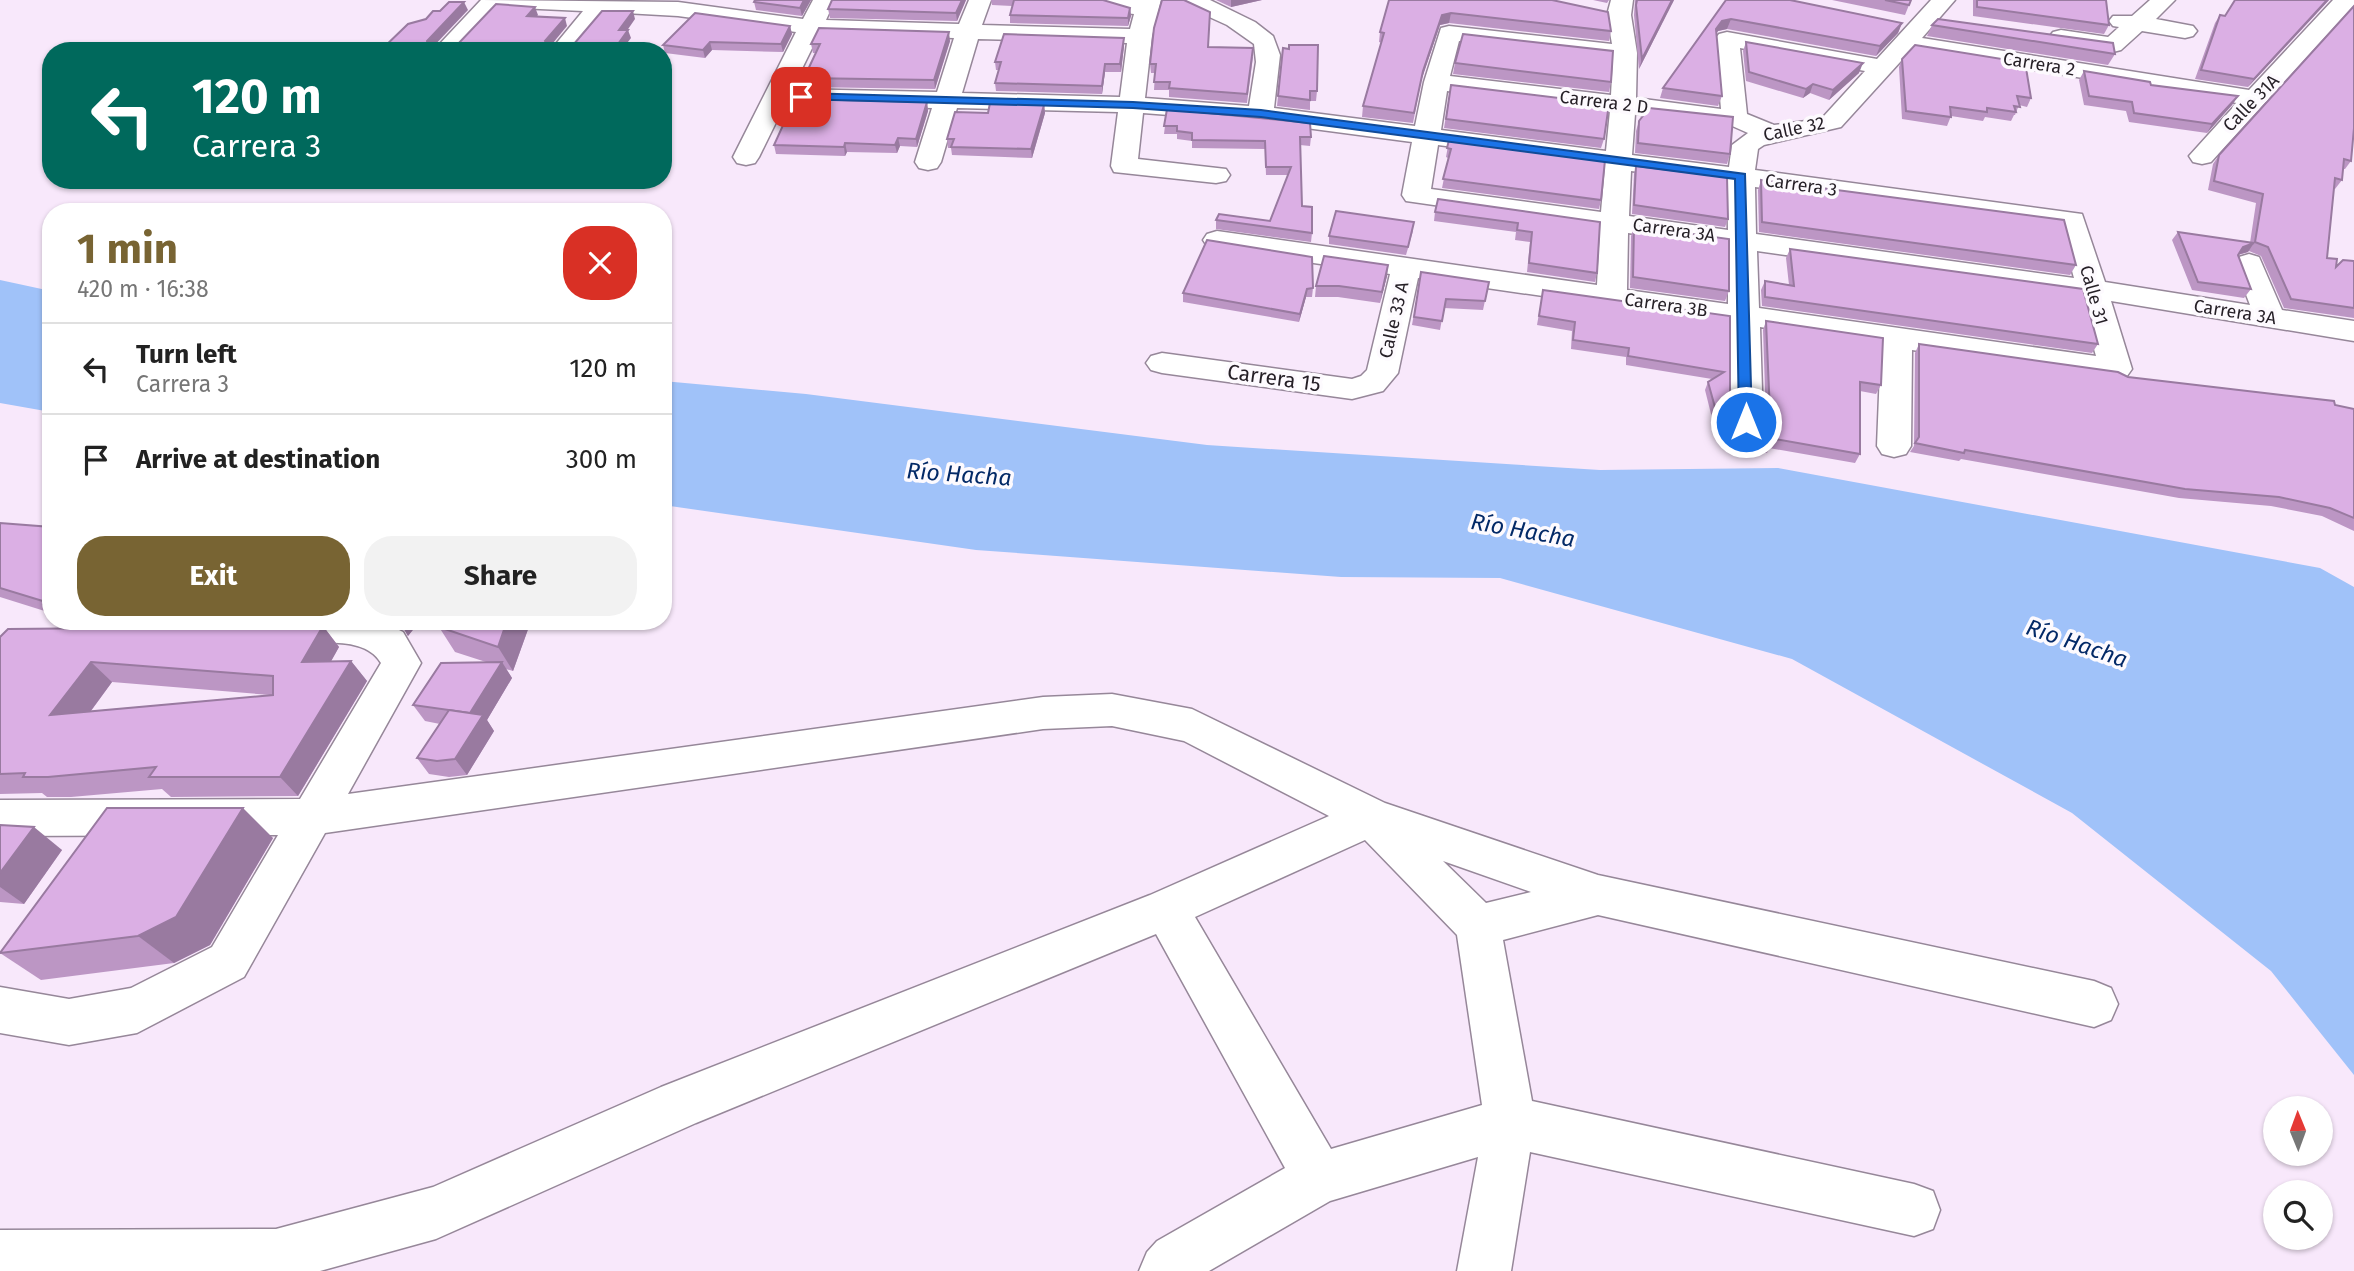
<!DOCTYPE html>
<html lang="en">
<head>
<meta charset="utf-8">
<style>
	:root { --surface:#fff; --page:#f2f2f2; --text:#222; --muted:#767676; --line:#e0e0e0; --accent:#786433 }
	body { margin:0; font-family:"Fira Sans",sans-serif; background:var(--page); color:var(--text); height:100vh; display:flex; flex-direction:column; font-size:26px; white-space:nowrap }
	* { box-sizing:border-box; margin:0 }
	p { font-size:23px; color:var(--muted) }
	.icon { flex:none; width:38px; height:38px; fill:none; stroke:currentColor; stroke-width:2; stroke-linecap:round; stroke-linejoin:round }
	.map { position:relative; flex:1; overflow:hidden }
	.sheet { position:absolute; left:42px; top:203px; width:630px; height:427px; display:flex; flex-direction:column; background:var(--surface); border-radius:28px; box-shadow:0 2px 5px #0004 }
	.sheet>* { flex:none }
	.hud { position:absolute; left:42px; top:42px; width:630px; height:147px; border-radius:28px; box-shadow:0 2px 5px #0004; background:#00695c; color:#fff; overflow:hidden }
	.needle { width:46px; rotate:359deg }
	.fabs { position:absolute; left:2263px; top:1096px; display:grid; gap:14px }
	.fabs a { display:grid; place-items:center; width:70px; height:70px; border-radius:50%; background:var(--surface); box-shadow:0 2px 5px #0004; font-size:35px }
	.pin { position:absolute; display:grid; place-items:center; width:60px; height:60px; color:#fff; margin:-30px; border-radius:14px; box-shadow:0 4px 10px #0006 }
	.me { position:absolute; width:77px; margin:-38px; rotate:0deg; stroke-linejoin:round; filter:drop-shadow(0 0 5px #0008) }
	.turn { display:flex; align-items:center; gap:24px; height:147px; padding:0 35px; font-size:32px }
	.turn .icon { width:91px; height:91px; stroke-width:2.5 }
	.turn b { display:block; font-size:49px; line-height:60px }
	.round { display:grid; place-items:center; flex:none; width:74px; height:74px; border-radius:28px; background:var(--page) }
	.headline { display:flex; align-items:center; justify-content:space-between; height:119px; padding:0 35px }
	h1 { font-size:42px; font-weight:700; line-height:52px; color:var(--accent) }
	.action { display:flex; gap:14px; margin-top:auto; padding:14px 35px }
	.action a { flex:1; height:80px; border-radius:28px; background:var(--accent); color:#fff; font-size:28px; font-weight:700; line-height:80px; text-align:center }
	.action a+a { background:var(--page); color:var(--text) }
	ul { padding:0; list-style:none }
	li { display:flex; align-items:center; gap:21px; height:91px; padding:0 35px; border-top:2px solid var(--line) }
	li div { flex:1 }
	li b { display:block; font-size:26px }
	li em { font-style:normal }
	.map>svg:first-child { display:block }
</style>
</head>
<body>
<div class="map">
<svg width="2354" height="1271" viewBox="0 0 2354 1271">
	<rect width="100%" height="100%" fill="#f8e8fb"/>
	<!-- water -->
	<g fill="#a0c2f9">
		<path d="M0,280L51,291V412L0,403Z"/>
		<path d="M663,381L806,394L1207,445L1600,470L1778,468L2320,568L2354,587V1075L2271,971L2072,813L1792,659L1500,578L1341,577L976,550L663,505Z"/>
	</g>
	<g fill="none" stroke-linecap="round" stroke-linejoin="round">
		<!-- street casing -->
		<g stroke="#968799" stroke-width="3">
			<g id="street">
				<path d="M481,0L678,2L803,19L813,0H835L826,20L959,24L969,0H991L982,25L1130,29L1134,14C1122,13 1105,11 1098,0H1161L1152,36L1145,98L1249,106L1256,62L1254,44L1227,25L1183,5L1180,0H1210L1255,22L1273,36L1280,55L1274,108L1415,126L1424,82L1441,28L1449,26L1612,44L1607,15L1611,0H1633L1631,15L1637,53L1636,98L1721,109L1715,39L1719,34L1727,32L1877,59L1931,0H1955L1922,38L2249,90L2333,0H2354V5L2211,162L2202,164L2193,162L2189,156L2237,103L1911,50L1841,127L1764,145L1758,149L1755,170L2082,214L2105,282L2250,305L2234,263L2239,257L2249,254L2259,257L2282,310L2354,321V341L2111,301L2132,369L2127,376L2116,379L1912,350L1911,446L1906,454L1894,457L1882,454L1877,446L1881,345L1760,327L1763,422L1758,430L1746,433L1734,430L1729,422V323L1418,278L1398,373L1383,391L1352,399L1162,373L1151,370L1146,363L1151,356L1162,353L1352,379L1361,376L1367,370L1390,274L1217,249L1207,246L1203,240L1207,234L1217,231L1597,285L1600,229L1406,201L1402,195L1412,142L1260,122L1143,113L1138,159L1226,169L1230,175L1226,181L1216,183L1114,172L1111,166L1118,112L957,108L941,162L937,168L928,170L919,168L915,162L932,108L785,104L759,157L755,163L746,165L737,163L733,157L796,32L678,16L607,12L575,51H550L583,11L500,7L459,51H433ZM819,34L954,38L937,92L792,89ZM978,39L1127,43L1120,97L962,93ZM1459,41L1613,59L1611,95L1450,76ZM1740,48L1865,71L1823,117L1814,120L1774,125L1747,114ZM1447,91L1610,111L1606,151L1441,130ZM1635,114L1730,125L1748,133L1732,145L1729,167L1632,155ZM1438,145L1605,167L1601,212L1431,189ZM1631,171L1727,183L1728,230L1629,216ZM1755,187L2060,227L2074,278L1756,234ZM1628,233L1728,247V304L1627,290ZM1757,251L2079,296L2096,356L1759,308Z"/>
				<path d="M2150,0H2175L2156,19L2193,26L2197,31L2193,36L2185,38L2142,31L2121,50L2113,52L2061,44L2053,42L2049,37L2053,32L2061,30L2108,37L2119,27L2113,26L2109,21L2113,16H2132Z"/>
				<path d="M259,621H381L403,632L421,663L348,794L1043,697L1112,694L1192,709L1385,803L1598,875L2094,981L2111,988L2118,1004L2111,1020L2094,1027L1598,915L1503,940L1532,1101L1914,1184L1933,1191L1940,1210L1933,1229L1914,1236L1530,1152L1511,1271H1457L1478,1157L1330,1201L1209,1271H1139L1147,1252L1157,1241L1285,1168L1156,934L696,1123L436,1239L320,1271H0V1230L276,1229L433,1187L661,1087L1150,895L1329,816L1184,741L1112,726L1043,729L325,833L244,977L137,1033L69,1045L0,1033V987L69,999L131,988L212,947L278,835L0,836V800L300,799L381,663C360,628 295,651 259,640L254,630ZM1365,840L1457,935L1482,1105L1331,1149L1195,917ZM1443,861L1531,892L1486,903Z"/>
			</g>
		</g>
		<!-- street -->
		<use href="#street" fill="#fff" fill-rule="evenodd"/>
	</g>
	<!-- wall -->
	<g fill="#bc96c4" fill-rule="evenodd">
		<path d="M811,0L802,16L756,10L754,2Z"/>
		<path d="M832,0H966L957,21L830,18L828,9Z"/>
		<path d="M991,0H1103L1130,8L1131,16L1128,26L1010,23V15L1012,6L992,5Z"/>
		<path d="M1216,0H1262L1231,7Z"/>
		<path d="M1389,0L1611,31L1609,41L1449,23L1440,25L1421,81L1413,123L1362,117L1363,106L1382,43L1379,42L1380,32Z"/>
		<path d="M1593,0H1609L1607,3Z"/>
		<path d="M1635,0H1674L1639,69L1634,15Z"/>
		<path d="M1726,0L1902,23L1898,33L1876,56L1727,29L1718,31L1716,34L1722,96L1718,106L1660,98L1663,88Z"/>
		<path d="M1832,0H1911L1905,15Z"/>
		<path d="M1973,0H2106L2109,25L2104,34L1973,16Z"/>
		<path d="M2235,0H2329L2248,87L2195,79L2215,23L2220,15L2225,16Z"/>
		<path d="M2354,6V139L2353,138L2351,161L2345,169H2343L2342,180L2335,189H2334L2327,258L2336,267L2354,261V318L2284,308L2261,256L2249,251V250L2248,252L2238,255L2251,289L2244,298L2192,290L2172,240L2178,232L2250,243L2256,203L2208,190L2213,164L2219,155Z"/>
		<path d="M1932,25L2115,54L2108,65L1927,36Z"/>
		<path d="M790,26L792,34L783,52L712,50L705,58L665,53L663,45Z"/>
		<path d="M950,41L935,89L806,87L804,78L816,53H813L811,44Z"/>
		<path d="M1746,42L1859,73L1829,100L1810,93L1803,98L1746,81L1743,51Z"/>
		<path d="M1124,46L1121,72H1105L1102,94L996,91L995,83L999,70H996L995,62Z"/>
		<path d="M1208,47L1253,57L1247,103L1169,97V90H1154L1155,73H1151L1150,64Z"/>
		<path d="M1283,48L1317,91L1316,101H1310V110L1277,106Z"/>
		<path d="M1902,59L2028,69L2026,73L2031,98L2027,107L2019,105L2015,115H2014L2011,121L1985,117L1983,121L1951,116L1947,126L1902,119L1899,67Z"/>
		<path d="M1455,63L1611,82L1609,92L1453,74Z"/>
		<path d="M2084,71L2151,85L2238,96L2232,105L2207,133L2129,122L2126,111L2084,105L2079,80Z"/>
		<path d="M1451,85L1604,139L1601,148L1444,128Z"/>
		<path d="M927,102L928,111L917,147L900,146L897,153L847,152L845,156L776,154L774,145Z"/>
		<path d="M1044,105L1045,113L1032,158L952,155L951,148H948L947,139L988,113Z"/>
		<path d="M1167,109L1311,137L1310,146L1300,145L1302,206L1312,233L1311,242L1216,229V220L1270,221L1288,175H1266L1265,149L1192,148V141L1177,139V134H1164Z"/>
		<path d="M1639,121L1730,154L1727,164L1635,153L1636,131Z"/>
		<path d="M1449,140L1601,200L1599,209L1442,188L1448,158L1446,157Z"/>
		<path d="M1636,166L1728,219L1725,227L1632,214L1634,174Z"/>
		<path d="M1761,180L2076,265L2070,275L1759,232L1758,190Z"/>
		<path d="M1435,212L1600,222L1597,273L1595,282L1527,272L1530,242L1515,240L1516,232L1434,221Z"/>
		<path d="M1634,226L1729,291L1725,301L1630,288L1631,236Z"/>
		<path d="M1413,231L1406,255L1329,244V236Z"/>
		<path d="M1790,249L2098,344L2092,353L1762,306L1761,290L1765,281L1789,285L1786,258Z"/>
		<path d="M1421,272L1489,282L1483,310L1444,308L1440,330L1412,325Z"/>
		<path d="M1387,276L1380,303L1338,297H1315L1316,286Z"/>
		<path d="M1313,288L1312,297H1306L1299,322L1183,302V293Z"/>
		<path d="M1543,290L1730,316V413L1737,424L1749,427L1763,424L1766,419L1763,330L1766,321L1881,385L1876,394L1860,391V454L1855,463L1769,448L1767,453L1738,452L1735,438H1717L1705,390L1708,382L1712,379L1626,365V357L1571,349L1572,331L1537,325Z"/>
		<path d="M1919,344L2128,377L2335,405L2354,409V531L2322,516L2271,506L2179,498L1961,459L1959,461L1910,452L1914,446L1915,353Z"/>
		<path d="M0,523L51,527V613L0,597Z"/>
		<path d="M387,621H420L408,636L404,629Z"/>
		<path d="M444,621H531L513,671L506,669L512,678L487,720L494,731L467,775L449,777L429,774L417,758L440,724L425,721L413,705L486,662L455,652L439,627Z"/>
		<path d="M323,626L339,647L331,661H351L367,681L298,796L171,797L162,789L71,797H47L42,793L0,794V637ZM112,682L270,695L91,711Z"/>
		<path d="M0,825L62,850L24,904L0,902Z"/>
		<path d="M273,838L210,945L174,963L41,980L0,953Z"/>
	</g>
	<!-- shaded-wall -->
	<g fill="#997aa0">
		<path d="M804,0H811L802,16L800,8Z"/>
		<path d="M962,0H966L957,21L956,13Z"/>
		<path d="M1231,0H1262L1231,7Z"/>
		<path d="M1672,0H1674L1639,69L1642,59Z"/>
		<path d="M2327,0H2329L2248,87L2254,79Z"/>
		<path d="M464,2L468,10L431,49L428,45L427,41Z"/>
		<path d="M535,7L538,15L530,24L527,16Z"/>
		<path d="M1130,8L1131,16L1128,26V18Z"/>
		<path d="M633,11L635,19L622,38L619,30Z"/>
		<path d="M1451,13L1449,23L1440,25L1421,81L1413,123L1423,71L1442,15Z"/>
		<path d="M565,18L567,26L548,49L545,41Z"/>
		<path d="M1731,19L1727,29L1718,31L1712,39L1716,29L1722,21Z"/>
		<path d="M1902,23L1898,33L1876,56L1880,46Z"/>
		<path d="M790,26L792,34L783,52L781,44Z"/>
		<path d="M628,30L631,38L621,51H613Z"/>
		<path d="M949,32L950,41L935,89L934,80Z"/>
		<path d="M1124,38V46L1121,72L1120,64Z"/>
		<path d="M710,42L712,50L705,58L703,50Z"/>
		<path d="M1863,63L1859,73L1829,100L1833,90Z"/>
		<path d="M1105,64V72L1102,94V86Z"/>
		<path d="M1813,84L1810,93L1803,98L1806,89Z"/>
		<path d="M2238,96L2232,105L2207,133L2212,124Z"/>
		<path d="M927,102L928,111L917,147L916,139Z"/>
		<path d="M1044,105L1045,113L1032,158L1031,149Z"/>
		<path d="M898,138L900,146L897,153L895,145Z"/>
		<path d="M845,143L847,152L845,156L844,147Z"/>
		<path d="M2254,243L2248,252L2237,255L2243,247Z"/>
		<path d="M1388,265L1387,276L1380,303L1382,292Z"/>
		<path d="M1307,289L1306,297L1299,322L1300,314Z"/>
		<path d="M399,621H420L408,636Z"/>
		<path d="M507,621H531L513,671L498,647Z"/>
		<path d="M323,626L339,647L319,683L302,662Z"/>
		<path d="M351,661L367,681L298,796L280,777Z"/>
		<path d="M91,662L112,682L73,735L50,715Z"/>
		<path d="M502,662L512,678L487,720L494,731L467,775L455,759L470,713Z"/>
		<path d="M243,808L273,838L210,945L174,963L138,936Z"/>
		<path d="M34,827L62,850L24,904L0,887V873Z"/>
	</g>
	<!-- building -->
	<g fill="#dbafe4" stroke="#997aa0" stroke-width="2" fill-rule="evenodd">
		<path d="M755,0H804L800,8L754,2Z"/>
		<path d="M832,0H962L956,13L828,9Z"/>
		<path d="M1014,0H1103L1130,8L1128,18L1010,15Z"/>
		<path d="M1162,0H1184L1210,12L1208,47L1253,48L1247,94L1169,88L1170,82H1154L1156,64H1150L1154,28Z"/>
		<path d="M1389,0H1552L1608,12L1611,31L1451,13L1442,15L1423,71L1414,113L1363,106L1384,33L1380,32Z"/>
		<path d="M1637,0H1672L1642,59L1636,5Z"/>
		<path d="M1726,0H1790L1902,23L1880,46L1731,19L1722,21L1716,29L1722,96L1663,88Z"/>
		<path d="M1885,0H1911L1909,5Z"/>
		<path d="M1977,0H2106L2109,25L1977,7Z"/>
		<path d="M2235,0H2327L2254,79L2201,70L2220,15L2225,16Z"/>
		<path d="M449,2H464L427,41L428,45H457L496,4L535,7L527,16L565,18L545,41L547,45L574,44L602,11H633L619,30H628L613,51H380L408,24L426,19L433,11H440Z"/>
		<path d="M2354,6V128L2351,161L2344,159L2342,180L2335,178L2327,258L2337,259L2336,267L2343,260L2354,261V308L2291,299L2268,247L2255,242L2263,194L2214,181L2219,155Z"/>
		<path d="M695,13L790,26L781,44L710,42L703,50L663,45Z"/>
		<path d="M1938,19L2113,43L2115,54L1932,25Z"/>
		<path d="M819,28L949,32L934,80L804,78L820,44H811Z"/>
		<path d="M1004,34L1124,38L1120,64H1105L1102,86L995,83L1001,62H995Z"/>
		<path d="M1463,34L1613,51L1611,82L1455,63Z"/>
		<path d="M1746,42L1863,63L1833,90L1813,84L1806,89L1749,72Z"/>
		<path d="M1289,45H1318L1317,91H1310V100L1278,96L1283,48L1289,49Z"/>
		<path d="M1915,45L2027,63L2028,69L2026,68L2031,98L2017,96L2020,107L2014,106L2016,112L1987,108V112L1950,107L1951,117L1906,111L1902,59Z"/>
		<path d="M2084,71L2150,82L2151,85L2238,96L2212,124L2134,113L2132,102L2089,96Z"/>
		<path d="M1451,85L1609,104L1604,139L1446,119Z"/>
		<path d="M795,99L927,102L916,139L898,138L895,145L845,143L844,147L774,145Z"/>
		<path d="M990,103L1044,105L1031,149L951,147L954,139H947L955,112L988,113Z"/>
		<path d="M1649,108L1733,117L1730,154L1638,143L1639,121Z"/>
		<path d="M1167,109L1310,123L1311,137H1300L1302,206L1312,207V233L1216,220L1219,214L1270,221L1291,167H1266L1265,141L1192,140V133L1177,131V126H1164Z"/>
		<path d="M1449,140L1605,160L1601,200L1443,179L1451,149L1447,148Z"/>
		<path d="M1636,166L1727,177L1728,219L1634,205Z"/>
		<path d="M1761,180L2064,220L2076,265L1762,222Z"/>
		<path d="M1438,199L1600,222L1597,273L1529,263L1532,232L1517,230L1518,223L1435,212Z"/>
		<path d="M1336,211L1414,222L1408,247L1329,236Z"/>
		<path d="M1634,226L1729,239V291L1633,277Z"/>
		<path d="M2178,232L2254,243L2243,247L2238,255L2251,289L2198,282Z"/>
		<path d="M1207,240L1312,257L1313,288L1307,289L1300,314L1183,293Z"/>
		<path d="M1790,249L2083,289L2098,344L1765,297V281L1794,286Z"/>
		<path d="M1324,256L1388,265L1382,292L1339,286H1316Z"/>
		<path d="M1421,272L1489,282L1485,301L1446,299L1442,321L1414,317Z"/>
		<path d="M1543,290L1730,316V413L1737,424L1749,427L1763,424L1770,413L1766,321L1883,338L1881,385L1860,382V454L1769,438L1771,445L1742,443L1739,429H1721L1708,382L1724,372L1628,356L1629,348L1573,340L1575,322L1539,316Z"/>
		<path d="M1919,344L2118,372L2128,377L2334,401L2335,405L2354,409V518L2330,508L2279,497L2185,489L1965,450L1964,453L1915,443L1919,437Z"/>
		<path d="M0,523L51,527V604H44L46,602L0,588Z"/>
		<path d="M444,621H507L498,647L439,627Z"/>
		<path d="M323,626L302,662L351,661L280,777H149L156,767L48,777H23L25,773L0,774V637L8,629ZM91,662L273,676V695L50,715Z"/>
		<path d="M502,662L470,713L413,705L441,663Z"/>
		<path d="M449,710L483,715L455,759L437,761L417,758Z"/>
		<path d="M107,808H243L176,917L138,936L0,953Z"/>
		<path d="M0,825L34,827L0,873Z"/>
	</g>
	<!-- route -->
	<path fill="#1a73e8" stroke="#114b97" stroke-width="2" d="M801,93L1133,102L1261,110L1745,174L1752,422L1746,426L1739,422L1735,179L1261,117L1133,108L797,99L795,97Z"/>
	<g text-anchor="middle" stroke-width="7" stroke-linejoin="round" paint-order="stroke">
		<!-- far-street labels -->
		<g font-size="18" fill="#251f26" stroke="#fdfafe">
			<text transform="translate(2039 64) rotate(9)" y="6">Carrera 2</text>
			<text transform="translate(1604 102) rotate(7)" y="6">Carrera 2 D</text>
			<text transform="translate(2251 103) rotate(-46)" y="6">Calle 31A</text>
			<text transform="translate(1794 129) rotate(-12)" y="6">Calle 32</text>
			<text transform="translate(1801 185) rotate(8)" y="6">Carrera 3</text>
			<text transform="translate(1674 230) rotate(8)" y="6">Carrera 3A</text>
			<text transform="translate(2094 295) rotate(74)" y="6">Calle 31</text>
			<text transform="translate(1666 305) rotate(8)" y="6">Carrera 3B</text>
			<text transform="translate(2235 312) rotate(9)" y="6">Carrera 3A</text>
			<text transform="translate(1394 320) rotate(-77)" y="6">Calle 33 A</text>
		</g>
		<!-- street labels -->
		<g font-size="21" fill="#251f26" stroke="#fdfafe">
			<text transform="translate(1274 378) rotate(8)" y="7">Carrera 15</text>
		</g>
		<!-- water labels -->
		<g font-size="23" font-style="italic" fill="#032967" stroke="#fdfafe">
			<text transform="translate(959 474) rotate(4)" y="8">Río Hacha</text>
			<text transform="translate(1523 530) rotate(10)" y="8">Río Hacha</text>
			<text transform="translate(2077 643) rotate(19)" y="8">Río Hacha</text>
		</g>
	</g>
</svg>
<div class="fabs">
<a><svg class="needle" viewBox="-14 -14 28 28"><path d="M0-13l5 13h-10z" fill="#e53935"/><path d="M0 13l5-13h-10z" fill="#767676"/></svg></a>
<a><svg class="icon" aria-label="search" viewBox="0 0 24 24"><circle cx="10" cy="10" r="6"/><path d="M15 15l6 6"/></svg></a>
</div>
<div class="pin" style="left:801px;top:97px;background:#d93025"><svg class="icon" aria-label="arrive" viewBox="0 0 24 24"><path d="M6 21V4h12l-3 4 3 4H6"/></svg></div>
<svg class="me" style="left:1746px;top:422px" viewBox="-20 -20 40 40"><circle r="17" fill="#1a73e8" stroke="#fff" stroke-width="3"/><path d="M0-11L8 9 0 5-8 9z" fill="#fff"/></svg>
<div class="hud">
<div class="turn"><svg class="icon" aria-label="left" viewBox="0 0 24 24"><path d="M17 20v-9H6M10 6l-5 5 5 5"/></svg><div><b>120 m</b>Carrera 3</div></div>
</div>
<section class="sheet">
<div class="headline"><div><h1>1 min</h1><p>420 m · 16:38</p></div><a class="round" style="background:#d93025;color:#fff"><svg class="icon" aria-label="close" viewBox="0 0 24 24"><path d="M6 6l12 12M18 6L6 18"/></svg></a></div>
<ul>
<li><svg class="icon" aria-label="left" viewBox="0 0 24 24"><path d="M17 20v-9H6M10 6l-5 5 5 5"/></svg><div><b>Turn left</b><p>Carrera 3</p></div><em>120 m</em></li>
<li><svg class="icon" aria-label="arrive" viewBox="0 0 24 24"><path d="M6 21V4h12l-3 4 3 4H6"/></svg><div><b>Arrive at destination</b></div><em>300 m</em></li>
</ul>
<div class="action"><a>Exit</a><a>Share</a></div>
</section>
</div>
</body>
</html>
